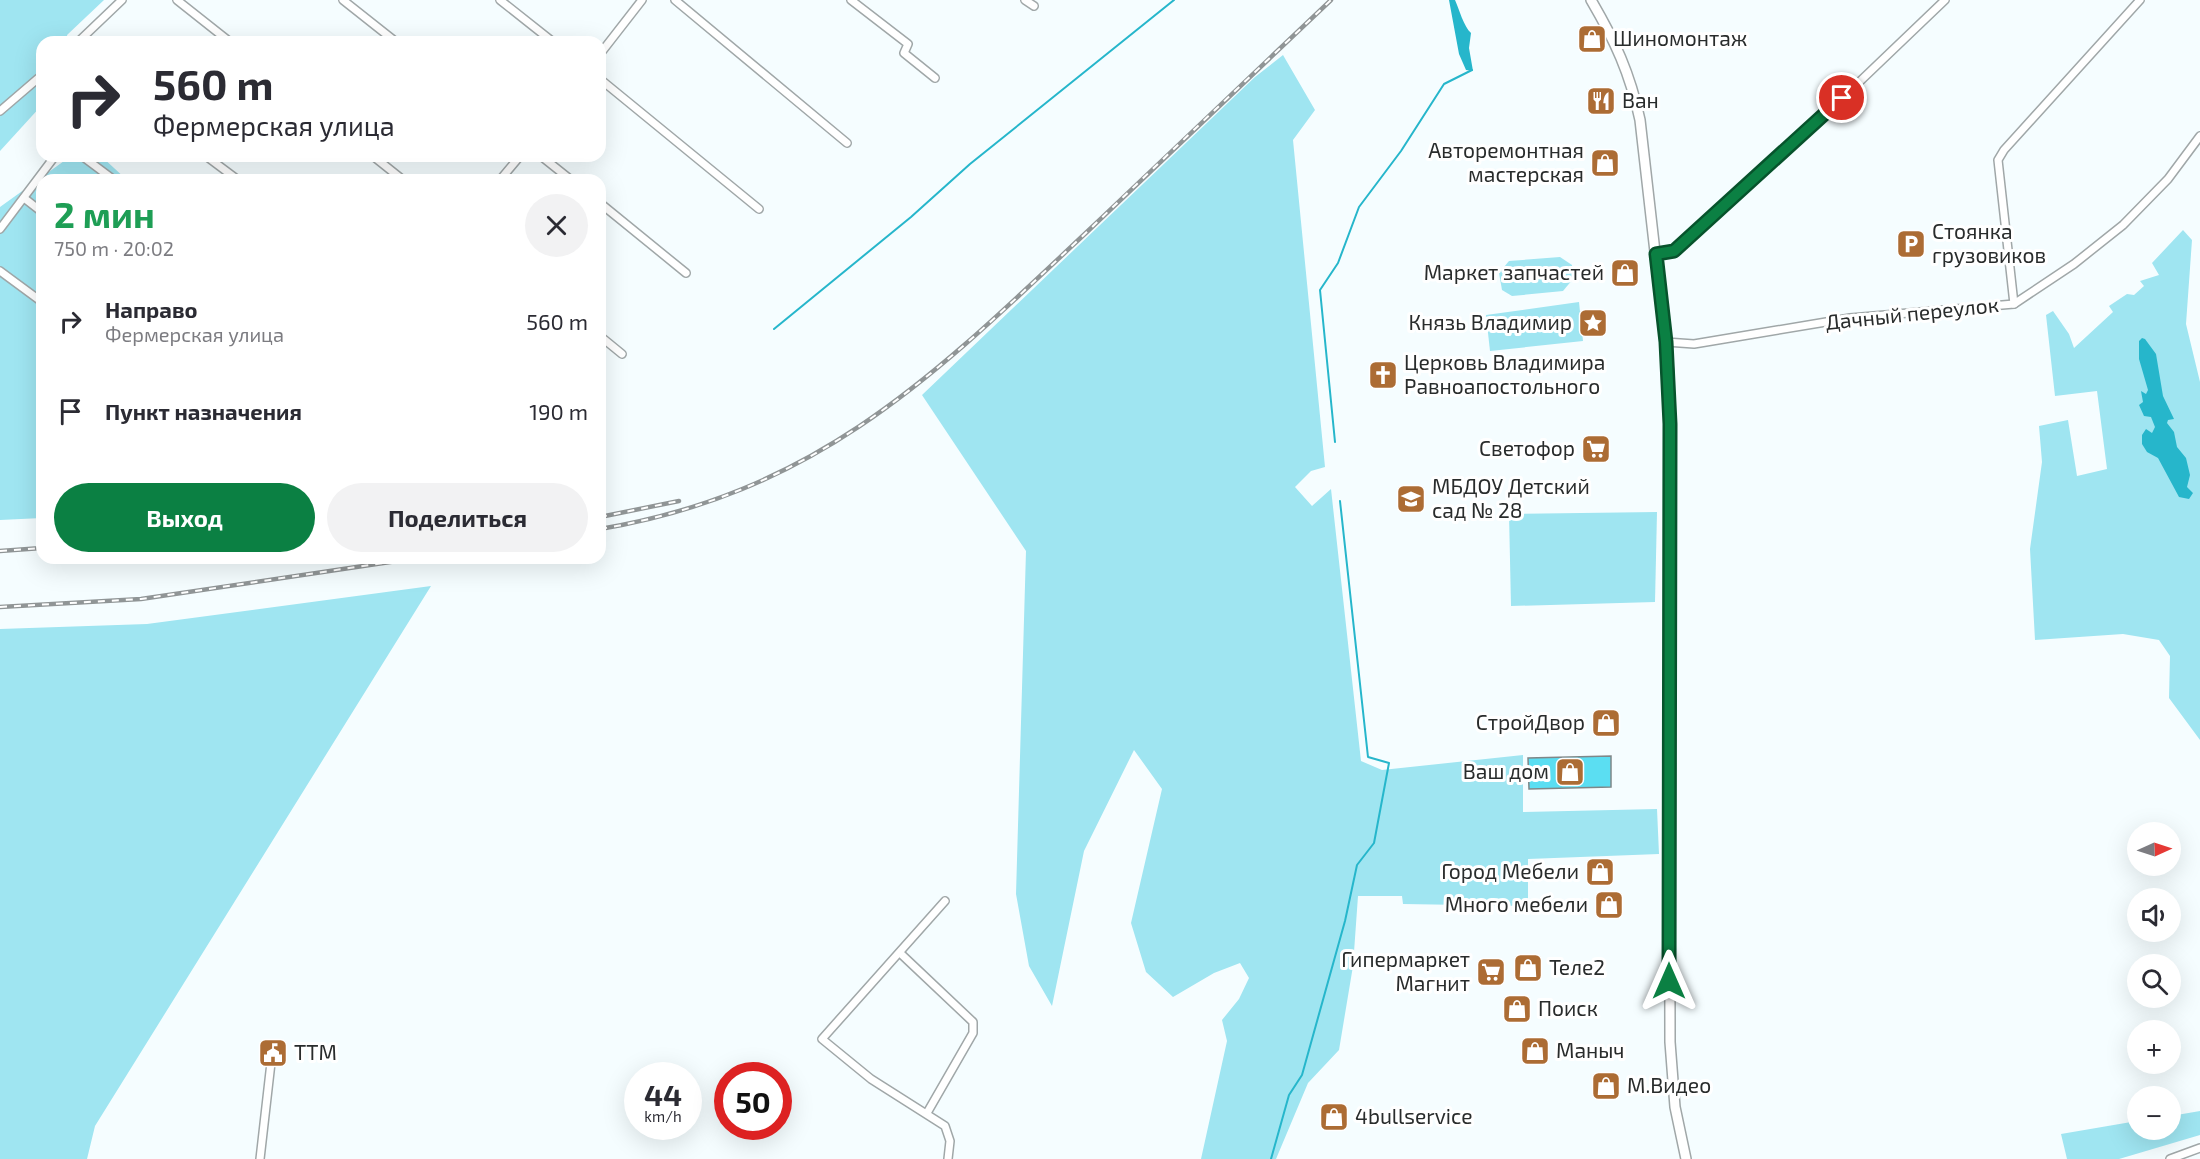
<!DOCTYPE html>
<html lang="ru">
<head>
<meta charset="utf-8">
<style>
	:root { --surface:#fff; --page:#f2f2f3; --text:#2b2b33; --muted:#7c7c81; --accent:#0b8043 }
	body { margin:0; font-family:"Exo 2",sans-serif; background:var(--page); color:var(--text); height:100vh; display:flex; flex-direction:column; font-size:22px; white-space:nowrap }
	* { box-sizing:border-box; margin:0 }
	p { font-size:20px; color:var(--muted) }
	.icon { flex:none; width:33px; height:33px; fill:none; stroke:currentColor; stroke-width:2; stroke-linecap:round; stroke-linejoin:round }
	.map { position:relative; flex:1; overflow:hidden }
	.details { position:absolute; left:36px; top:174px; width:570px; height:390px; display:flex; flex-direction:column; background:var(--surface); border-radius:18px; box-shadow:0 6px 24px #0002 }
	.details>* { flex:none }
	.banner { position:absolute; left:36px; top:36px; width:570px; height:126px; border-radius:18px; box-shadow:0 6px 24px #0002; background:#fff; color:var(--text); overflow:hidden }
	.needle { width:39px; rotate:87deg }
	.fabs { position:absolute; left:2127px; top:822px; display:grid; gap:12px }
	.fabs a { display:grid; place-items:center; width:54px; height:54px; border-radius:50%; background:var(--surface); box-shadow:0 6px 24px #0002; font-size:30px }
	.speed { position:absolute; left:624px; top:1062px; display:flex; gap:12px; font-size:30px; font-weight:700; text-align:center }
	.speed>* { display:grid; place-content:center; width:78px; height:78px; border-radius:50%; background:var(--surface); box-shadow:0 6px 24px #0002; line-height:1 }
	.speed small { font-size:15px; font-weight:400 }
	.speed .limit { border:9px solid #d22; background:#fff; color:#111 }
	.pin { position:absolute; display:grid; place-items:center; width:51px; height:51px; color:#fff; margin:-26px; border:3px solid #fff; border-radius:50%; box-shadow:0 2px 6px #0007 }
	.me { position:absolute; width:66px; margin:-33px; rotate:0deg; stroke-linejoin:round; filter:drop-shadow(0 0 4px #0008) }
	.turn { display:flex; align-items:center; gap:21px; height:126px; padding:0 18px; font-size:27px }
	.turn .icon { width:78px; height:78px; stroke-width:2.5 }
	.turn b { display:block; font-size:42px; line-height:51px }
	.round { display:grid; place-items:center; flex:none; width:63px; height:63px; border-radius:32px; background:var(--page) }
	.summary { display:flex; align-items:center; justify-content:space-between; height:102px; padding:0 18px }
	h1 { font-size:36px; font-weight:700; line-height:45px; color:#1e9e55 }
	.cta { display:flex; gap:12px; margin-top:auto; padding:12px 18px }
	.cta a { flex:1; height:69px; border-radius:36px; background:var(--accent); color:#fff; font-size:24px; font-weight:700; line-height:69px; text-align:center }
	.cta a+a { background:var(--page); color:var(--text) }
	ul { padding:0; list-style:none }
	li { display:flex; align-items:center; gap:18px; height:90px; padding:0 18px }
	li div { flex:1 }
	li b { display:block; font-size:22px }
	li em { font-style:normal }
	.map>svg:first-child { display:block }
</style>
</head>
<body>
<div class="map">
<svg width="2200" height="1159" viewBox="0 0 2200 1159">
	<rect width="100%" height="100%" fill="#f5fdff"/>
	<!-- green -->
	<g fill="#9fe5f1">
		<path d="M0,0H104L67,35L68,42H42V105L0,151Z"/>
		<path d="M1283,55L1315,110L1293,140L1325,467L1311,471L1295,487L1312,506L1331,489L1361,761L1382,770L1523,755V812L1657,809L1659,854L1528,859V906L1403,904L1402,896H1358L1353,966L1339,1050L1308,1083L1276,1159H1201L1227,1041L1222,1020L1239,999L1249,978L1240,963L1214,973L1173,997L1146,972L1131,923L1162,789L1134,750L1084,851L1052,1006L1029,966L1016,894L1026,551L922,395L1255,77Z"/>
		<path d="M71,156H101L127,180H42V518L0,520V207Z"/>
		<path d="M2183,230L2192,240L2186,324L2200,382V740L2169,698L2170,656L2159,640L2123,634L2035,640L2030,549L2042,462L2039,426L2068,420L2077,476L2107,469L2097,391L2055,396L2046,315L2053,311L2069,334L2074,348L2113,312L2109,306L2127,294L2134,295L2144,286L2140,281L2159,275L2152,263Z"/>
		<path d="M1560,257L1572,265L1573,279L1563,291L1512,296L1502,290L1499,273L1509,261Z"/>
		<path d="M1579,302L1583,341L1490,351L1486,315Z"/>
		<path d="M1657,512L1655,602L1511,606L1509,514Z"/>
		<path d="M431,586L95,1126L87,1159H0V629L147,624Z"/>
		<path d="M2200,1111V1135L2119,1159H2067L2061,1134L2137,1121L2138,1130H2170L2171,1116Z"/>
	</g>
	<!-- water -->
	<g fill="#26b6cb">
		<path d="M1449,0H1455C1459,9 1464,27 1471,33L1469,48L1473,71L1466,70L1459,54Z"/>
		<path d="M2142,338L2145,339L2156,354L2163,396L2174,419L2168,420L2167,423L2174,432L2177,447L2186,458L2190,475L2187,487L2193,493L2189,499L2179,497L2158,458L2147,452L2142,444V435L2146,429L2152,433L2155,427L2151,417L2144,416L2139,405L2143,402L2141,391L2146,394L2148,390L2139,359V341Z"/>
	</g>
	<g fill="none" stroke-linecap="round" stroke-linejoin="round">
		<!-- stream -->
		<g stroke="#26b6cb" stroke-width="2">
			<path d="M774,329L911,217L970,164L1174,0"/>
			<path d="M1335,442L1320,290L1338,263L1359,207L1401,151L1444,84L1472,70"/>
			<path d="M1271,1159L1289,1095L1302,1075L1345,921L1357,865L1374,843L1389,763L1368,757L1340,501"/>
		</g>
	</g>
	<!-- building -->
	<path fill="#5bdef2" stroke="#7f8788" stroke-width="1.5" d="M1611,756V787L1529,789L1528,758Z"/>
	<g fill="none" stroke-linecap="round" stroke-linejoin="round">
		<!-- street casing -->
		<g stroke="#a0a7a8" stroke-width="10">
			<g id="street">
				<path d="M177,0L230,42"/>
				<path d="M343,0L396,42"/>
				<path d="M500,0L553,42"/>
				<path d="M675,0L847,143"/>
				<path d="M851,0L908,44L904,53L935,78"/>
				<path d="M1025,0L1034,6"/>
				<path d="M78,42L122,0"/>
				<path d="M600,54L642,0"/>
				<path d="M600,79L759,209"/>
				<path d="M0,111L42,75"/>
				<path d="M82,156L114,180"/>
				<path d="M206,156L238,180"/>
				<path d="M373,156L403,180"/>
				<path d="M541,156L571,180"/>
				<path d="M500,180L520,156"/>
				<path d="M24,198L42,212"/>
				<path d="M600,203L686,273"/>
				<path d="M0,229L55,156"/>
				<path d="M1656,254L1674,251L1808,131L1945,0"/>
				<path d="M0,271L42,302"/>
				<path d="M2014,304L1998,160L2004,150L2140,0"/>
				<path d="M600,336L622,354"/>
				<path d="M1666,342L1694,344L1850,318L2014,304L2074,264L2123,225L2168,179L2200,136"/>
				<path d="M945,901L822,1039L871,1079L945,1126L950,1141L948,1159"/>
				<path d="M900,953L973,1022V1033L927,1113"/>
				<path d="M260,1159L272,1054"/>
				<path d="M2170,1159L2200,1148"/>
			</g>
		</g>
		<!-- secondary casing -->
		<g stroke="#a0a7a8" stroke-width="12">
			<path id="secondary" d="M1591,0C1615,41 1630,73 1640,120L1669,375L1670,1042L1675,1107L1686,1159"/>
		</g>
		<!-- street -->
		<use href="#street" stroke="#fff" stroke-width="7"/>
		<!-- secondary -->
		<use href="#secondary" stroke="#fff" stroke-width="9"/>
		<!-- rail casing -->
		<g stroke="#909596" stroke-width="4.5">
			<g id="rail">
				<path d="M600,517L679,501"/>
				<path d="M600,529C819,492 936,374 1090,229C1170,152 1251,76 1331,0"/>
				<path d="M0,551L42,548"/>
				<path d="M0,607L141,599L417,558"/>
			</g>
		</g>
		<!-- rail -->
		<use href="#rail" stroke="#fff" stroke-width="2" stroke-dasharray="7" stroke-linecap="butt"/>
	</g>
	<g fill="none" stroke-linecap="round" stroke-linejoin="round">
		<!-- route casing -->
		<g stroke="#07532c" stroke-width="15">
			<path id="route" d="M1669,981L1670,424L1666,342L1656,254L1674,251L1842,98"/>
		</g>
		<!-- route -->
		<use href="#route" stroke="#0b8043" stroke-width="10"/>
	</g>
	<!-- icons -->
	<defs>
		<g id="shop-square" transform="scale(1.5)"><rect x="-9" y="-9" width="18" height="18" rx="4" fill="#ac6c34" stroke="#fff"/><path d="M-5-2.5h2.3a2.7 3.5 0 0 1 5.4 0H5L5.5 6h-11ZM-1.5-2.5h3a1.5 2.3 0 0 0-3 0Z" fill="#fff"/></g>
		<g id="restaurant-square" transform="scale(1.5)"><rect x="-9" y="-9" width="18" height="18" rx="4" fill="#ac6c34" stroke="#fff"/><path d="M-5-6h1v4h1v-4h1v4h1v-4h1v5L-1.5 .5V6h-2V.5L-5-1ZM5-6V6H3V1.5H1.5Q1.5-4 5-6Z" fill="#fff"/></g>
		<g id="parking-square" transform="scale(1.5)"><rect x="-9" y="-9" width="18" height="18" rx="4" fill="#ac6c34" stroke="#fff"/><path d="M-3.5-5.5H1a3.5 3.5 0 0 1 0 7H-1V5.5H-3.5ZM-1-3.4V-.6H.8a1.4 1.4 0 0 0 0-2.8Z" fill="#fff"/></g>
		<g id="sight-square" transform="scale(1.5)"><rect x="-9" y="-9" width="18" height="18" rx="4" fill="#ac6c34" stroke="#fff"/><path d="M0-6L1.8-2.2L6-1.7L2.9 1.2L3.7 5.4L0 3.3L-3.7 5.4L-2.9 1.2L-6-1.7L-1.8-2.2Z" fill="#fff"/></g>
		<g id="church-square" transform="scale(1.5)"><rect x="-9" y="-9" width="18" height="18" rx="4" fill="#ac6c34" stroke="#fff"/><path d="M-1.2-6h2.4v3.5h3.3v2.4h-3.3V6h-2.4V-.1h-3.3v-2.4h3.3Z" fill="#fff"/></g>
		<g id="supermarket-square" transform="scale(1.5)"><rect x="-9" y="-9" width="18" height="18" rx="4" fill="#ac6c34" stroke="#fff"/><path d="M-6-5.5h2.5l.6 2H6L4.5 2H-2.5L-4.4-4H-6ZM-1.5 3.2a1.3 1.3 0 1 0 .1 0ZM3 3.2a1.3 1.3 0 1 0 .1 0Z" fill="#fff"/></g>
		<g id="school-square" transform="scale(1.5)"><rect x="-9" y="-9" width="18" height="18" rx="4" fill="#ac6c34" stroke="#fff"/><path d="M0-5L7-2L0 1L-7-2ZM-4 1L0 2.5L4 1V4Q0 6-4 4Z" fill="#fff"/></g>
		<g id="civic-square" transform="scale(1.5)"><rect x="-9" y="-9" width="18" height="18" rx="4" fill="#ac6c34" stroke="#fff"/><path d="M-.6-6.5H3V-4.5H.6V-3L4-1V1h2V6H-6V1h2V-1L-.6-3ZM-1.2 2.5V6h2.4V2.5Z" fill="#fff"/></g>
	</defs>
	<g fill-rule="evenodd">
		<use href="#shop-square" x="1592" y="39"/>
		<use href="#restaurant-square" x="1601" y="101"/>
		<use href="#shop-square" x="1605" y="163"/>
		<use href="#parking-square" x="1911" y="244"/>
		<use href="#shop-square" x="1625" y="273"/>
		<use href="#sight-square" x="1593" y="323"/>
		<use href="#church-square" x="1383" y="375"/>
		<use href="#supermarket-square" x="1596" y="449"/>
		<use href="#school-square" x="1411" y="499"/>
		<use href="#shop-square" x="1606" y="723"/>
		<use href="#shop-square" x="1570" y="772"/>
		<use href="#shop-square" x="1600" y="872"/>
		<use href="#shop-square" x="1609" y="905"/>
		<use href="#shop-square" x="1528" y="968"/>
		<use href="#supermarket-square" x="1491" y="972"/>
		<use href="#shop-square" x="1517" y="1009"/>
		<use href="#shop-square" x="1535" y="1051"/>
		<use href="#civic-square" x="273" y="1053"/>
		<use href="#shop-square" x="1606" y="1086"/>
		<use href="#shop-square" x="1334" y="1117"/>
	</g>
	<g text-anchor="middle" stroke-width="6" stroke-linejoin="round" paint-order="stroke">
		<!-- poi labels -->
		<g font-size="21" fill="#292c2c" stroke="#fff" text-anchor="start">
			<text x="1613" y="46">Шиномонтаж</text>
			<text x="1622" y="108">Ван</text>
			<text x="1584" y="158" text-anchor="end">Авторемонтная<tspan x="1584" dy="24">мастерская</tspan></text>
			<text x="1932" y="239">Стоянка<tspan x="1932" dy="24">грузовиков</tspan></text>
			<text x="1604" y="280" text-anchor="end">Маркет запчастей</text>
			<text x="1572" y="330" text-anchor="end">Князь Владимир</text>
			<text x="1404" y="370">Церковь Владимира<tspan x="1404" dy="24">Равноапостольного</tspan></text>
			<text x="1575" y="456" text-anchor="end">Светофор</text>
			<text x="1432" y="494">МБДОУ Детский<tspan x="1432" dy="24">сад № 28</tspan></text>
			<text x="1585" y="730" text-anchor="end">СтройДвор</text>
			<text x="1549" y="779" text-anchor="end">Ваш дом</text>
			<text x="1579" y="879" text-anchor="end">Город Мебели</text>
			<text x="1588" y="912" text-anchor="end">Много мебели</text>
			<text x="1470" y="967" text-anchor="end">Гипермаркет<tspan x="1470" dy="24">Магнит</tspan></text>
			<text x="1549" y="975">Теле2</text>
			<text x="1538" y="1016">Поиск</text>
			<text x="1556" y="1058">Маныч</text>
			<text x="294" y="1060">ТТМ</text>
			<text x="1627" y="1093">М.Видео</text>
			<text x="1355" y="1124">4bullservice</text>
		</g>
		<!-- street labels -->
		<g font-size="21" fill="#292c2c" stroke="#fff">
			<text transform="translate(1912 314) rotate(-6)" y="7">Дачный переулок</text>
		</g>
	</g>
</svg>
<div class="fabs">
<a><svg class="needle" viewBox="-14 -14 28 28"><path d="M0-13l5 13h-10z" fill="#e53935"/><path d="M0 13l5-13h-10z" fill="#7c7c81"/></svg></a>
<a><svg class="icon" aria-label="sound" viewBox="0 0 24 24"><path d="M4 9h4l5-4v14l-5-4H4zM17 9q2 3 0 6"/></svg></a>
<a><svg class="icon" aria-label="search" viewBox="0 0 24 24"><circle cx="10" cy="10" r="6"/><path d="M15 15l6 6"/></svg></a>
<a>+</a>
<a>−</a>
</div>
<div class="speed"><div>44<small>km/h</small></div><div class="limit">50</div></div>
<div class="pin" style="left:1842px;top:98px;background:#d93025"><svg class="icon" aria-label="arrive" viewBox="0 0 24 24"><path d="M6 21V4h12l-3 4 3 4H6"/></svg></div>
<svg class="me" style="left:1669px;top:981px" viewBox="-20 -20 40 40"><path d="M0-17L14 15 0 8-14 15z" fill="#0b8043" stroke="#fff" stroke-width="4"/></svg>
<div class="banner">
<div class="turn"><svg class="icon" aria-label="right" viewBox="0 0 24 24"><path d="M7 20v-9h11M14 6l5 5-5 5"/></svg><div><b>560 m</b>Фермерская улица</div></div>
</div>
<section class="details">
<div class="summary"><div><h1>2 мин</h1><p>750 m · 20:02</p></div><a class="round"><svg class="icon" aria-label="close" viewBox="0 0 24 24"><path d="M6 6l12 12M18 6L6 18"/></svg></a></div>
<ul>
<li><svg class="icon" aria-label="right" viewBox="0 0 24 24"><path d="M7 20v-9h11M14 6l5 5-5 5"/></svg><div><b>Направо</b><p>Фермерская улица</p></div><em>560 m</em></li>
<li><svg class="icon" aria-label="arrive" viewBox="0 0 24 24"><path d="M6 21V4h12l-3 4 3 4H6"/></svg><div><b>Пункт назначения</b></div><em>190 m</em></li>
</ul>
<div class="cta"><a>Выход</a><a>Поделиться</a></div>
</section>
</div>
</body>
</html>
